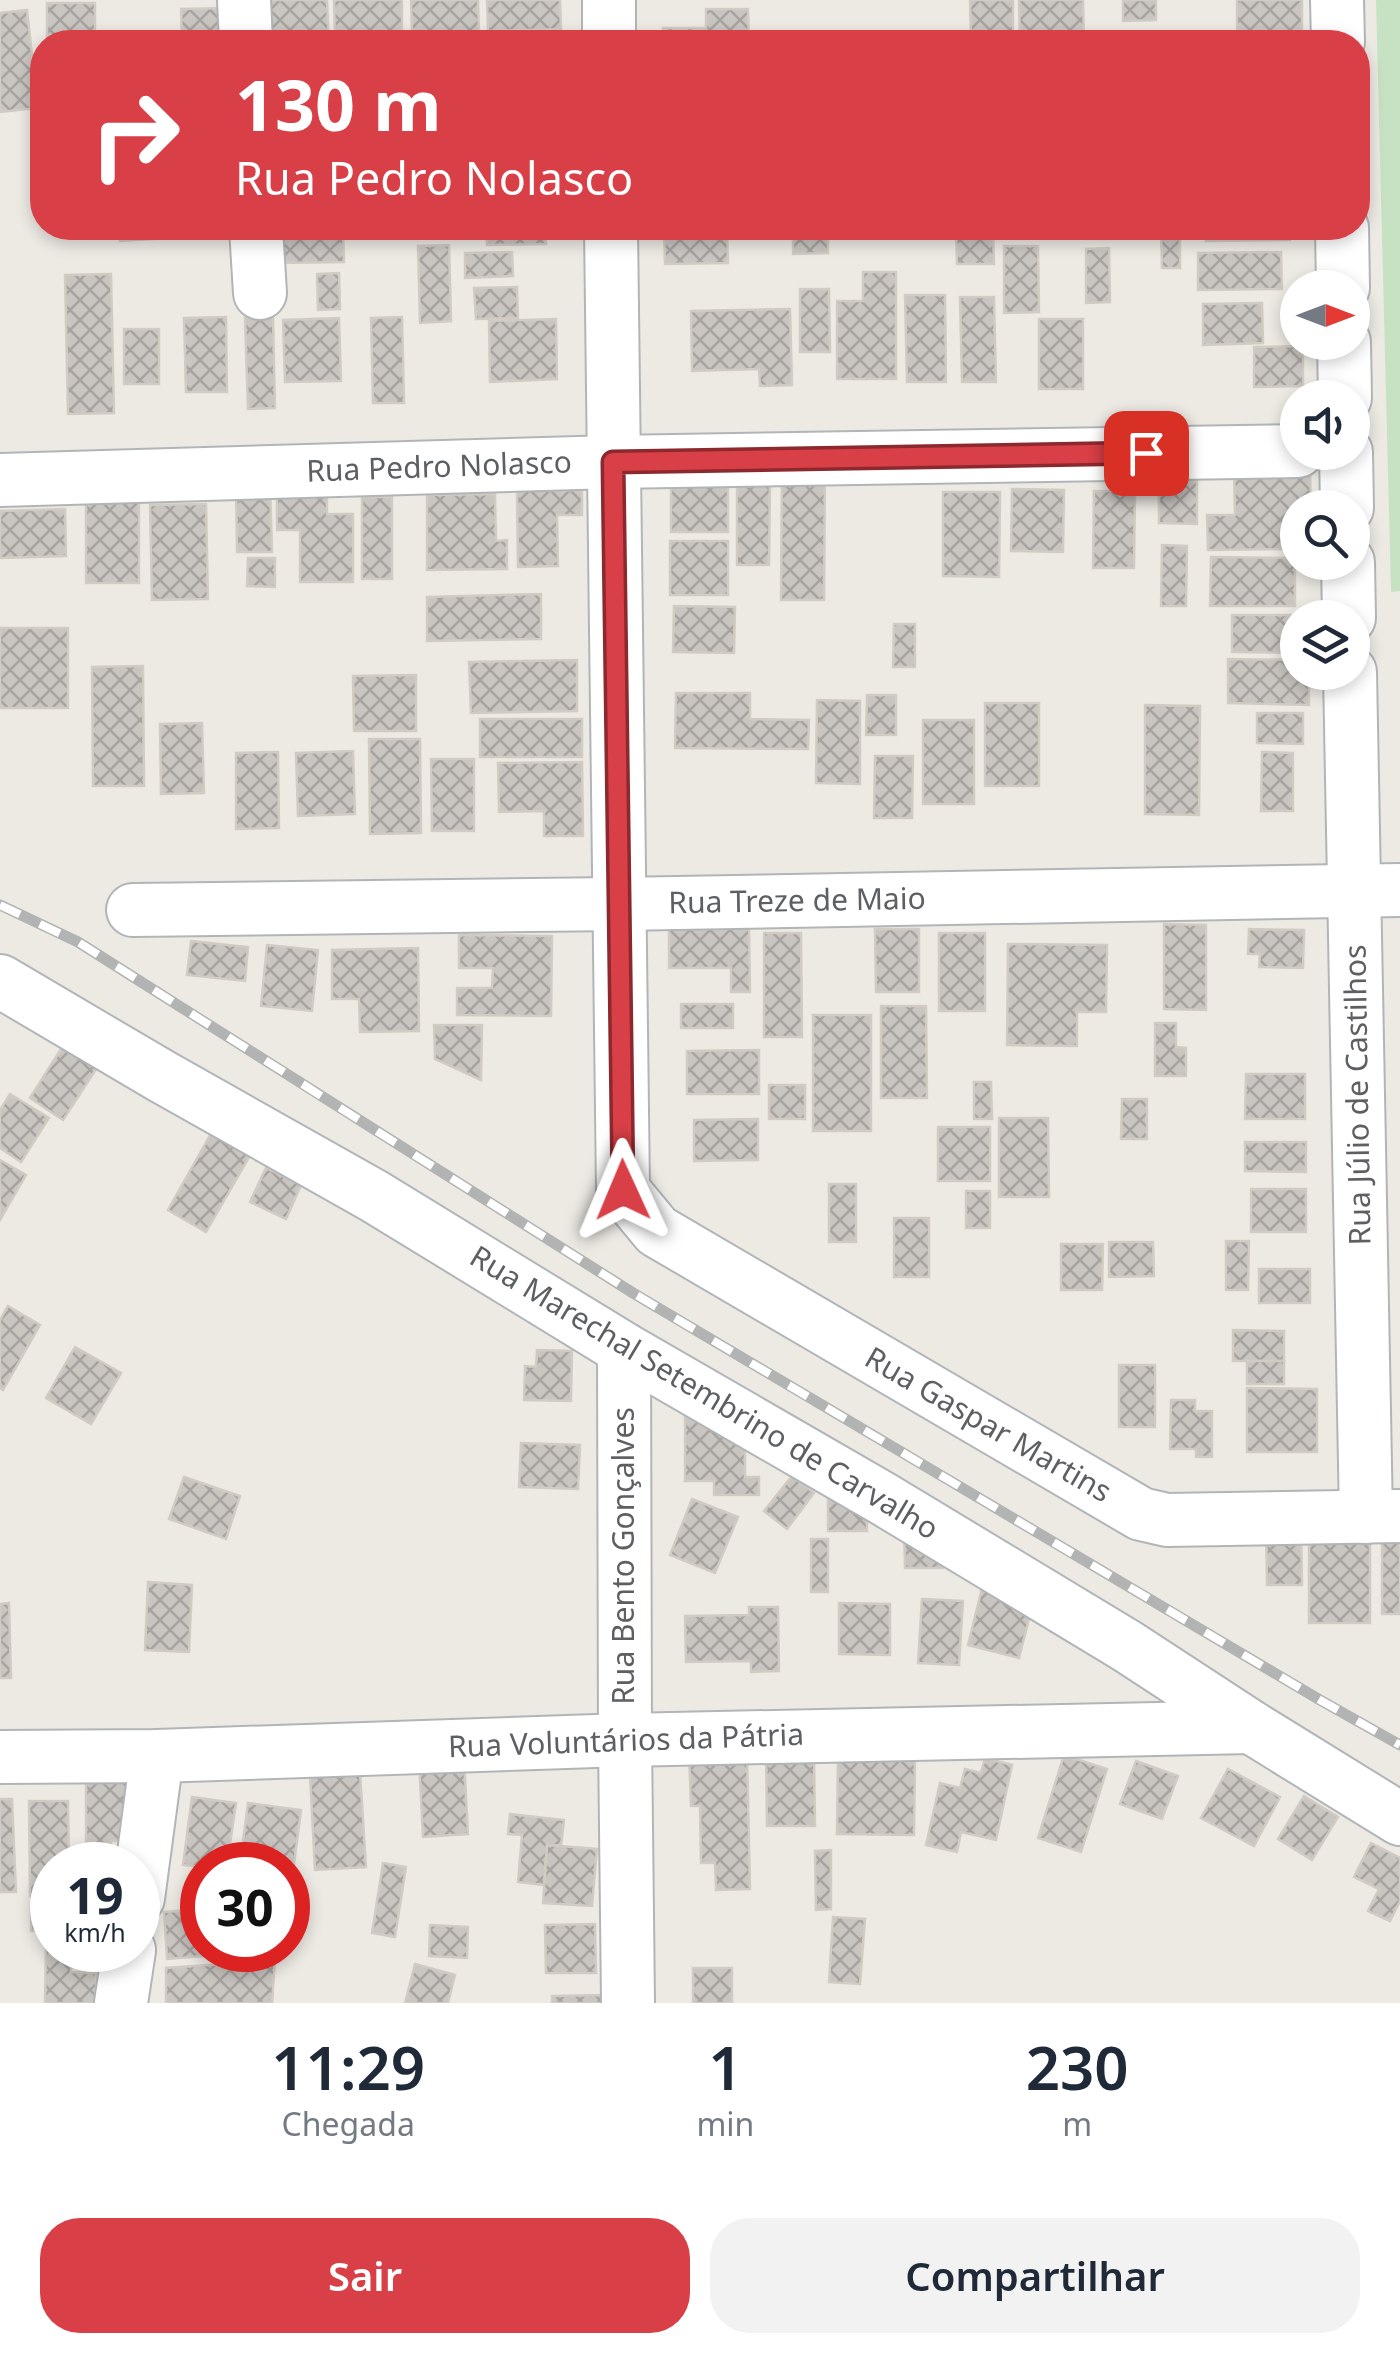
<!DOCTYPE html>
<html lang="pt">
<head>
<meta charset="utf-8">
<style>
	:root { --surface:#fff; --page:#f2f2f3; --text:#1f2937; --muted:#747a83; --accent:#d83f46 }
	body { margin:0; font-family:"Noto Sans",sans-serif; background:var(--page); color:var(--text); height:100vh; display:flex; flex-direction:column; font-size:38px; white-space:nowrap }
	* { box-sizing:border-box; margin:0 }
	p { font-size:32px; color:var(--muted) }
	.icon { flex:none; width:55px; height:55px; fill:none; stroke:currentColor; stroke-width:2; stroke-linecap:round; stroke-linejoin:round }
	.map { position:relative; height:2003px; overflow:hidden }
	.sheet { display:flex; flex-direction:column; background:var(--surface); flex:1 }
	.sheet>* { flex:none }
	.hud { position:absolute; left:30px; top:30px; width:1340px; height:210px; border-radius:40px; box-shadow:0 5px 15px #0003; background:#d83f46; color:#fff; overflow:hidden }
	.needle { width:65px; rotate:90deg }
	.buttons { position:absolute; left:1280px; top:270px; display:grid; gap:20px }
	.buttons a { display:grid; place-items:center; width:90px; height:90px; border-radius:50%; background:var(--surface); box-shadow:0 5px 15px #0003; font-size:50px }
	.speed { position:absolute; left:30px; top:1842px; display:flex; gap:20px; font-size:50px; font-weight:700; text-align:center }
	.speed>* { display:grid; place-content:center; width:130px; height:130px; border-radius:50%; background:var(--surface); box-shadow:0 5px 15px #0003; line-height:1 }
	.speed small { font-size:25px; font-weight:400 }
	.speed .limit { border:15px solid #d22; background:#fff; color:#111 }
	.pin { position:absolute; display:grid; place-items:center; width:85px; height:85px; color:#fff; margin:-42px; border-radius:20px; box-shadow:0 5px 15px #0006 }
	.me { position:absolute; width:110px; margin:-55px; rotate:359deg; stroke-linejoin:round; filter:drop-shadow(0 0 8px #0008) }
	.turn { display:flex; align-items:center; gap:35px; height:210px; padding:0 40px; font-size:45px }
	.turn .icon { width:130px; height:130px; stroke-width:2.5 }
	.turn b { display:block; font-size:70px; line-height:85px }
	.eta { display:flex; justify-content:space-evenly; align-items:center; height:170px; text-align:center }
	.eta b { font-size:60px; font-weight:600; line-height:70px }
	.primary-button { display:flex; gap:20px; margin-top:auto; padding:20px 40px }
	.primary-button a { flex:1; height:115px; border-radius:40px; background:var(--accent); color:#fff; font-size:40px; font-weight:600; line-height:115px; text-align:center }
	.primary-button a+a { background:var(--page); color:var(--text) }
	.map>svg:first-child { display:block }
</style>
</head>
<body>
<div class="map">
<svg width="1400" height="2003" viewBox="0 0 1400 2003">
	<defs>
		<pattern id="building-cross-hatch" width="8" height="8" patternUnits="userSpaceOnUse" patternTransform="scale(2.5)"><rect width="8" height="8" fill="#c9c5c1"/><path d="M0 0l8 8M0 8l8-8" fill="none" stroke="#a6a3a0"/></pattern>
	</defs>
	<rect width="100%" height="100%" fill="#edeae4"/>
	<!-- pitch -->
	<path fill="#c7e2c3" d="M1376,0H1400V591L1391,592Z"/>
	<!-- building -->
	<g fill="url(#building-cross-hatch)" stroke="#d1cbc3" stroke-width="2.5">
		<path d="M268,0H327L329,42H269Z"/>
		<path d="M334,0H402V38L335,40Z"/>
		<path d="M411,0H478L479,32L412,33Z"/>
		<path d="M487,0H560L561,29L488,31Z"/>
		<path d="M970,0H1013V42H971Z"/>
		<path d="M1019,0H1083L1084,42H1020Z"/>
		<path d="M1123,0H1156V20L1123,21Z"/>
		<rect x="1237" y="0" width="65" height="42"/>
		<rect x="47" y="3" width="48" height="39"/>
		<path d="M229,8L230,42H182L181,9Z"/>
		<path d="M706,9H748L749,42H663V28H706Z"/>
		<path d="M27,10L38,108L0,112V13Z"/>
		<path d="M119,228H238V234L120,241Z"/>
		<path d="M277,228H343L344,262L278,263Z"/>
		<path d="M487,228H545L546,244L487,245Z"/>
		<path d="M828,228V253L793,254V229Z"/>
		<path d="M956,228H993L994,264H957Z"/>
		<path d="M1161,228H1180V268H1162Z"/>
		<path d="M1206,228H1290V240L1206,241Z"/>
		<path d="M727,230L728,263L665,264L664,231Z"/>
		<path d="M449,245L451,321L420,323L418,246Z"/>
		<path d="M1004,246H1038L1039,312L1004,313Z"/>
		<path d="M1109,248L1110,302L1086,303V249Z"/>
		<path d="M512,252L513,276L465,278V253Z"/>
		<path d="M1281,252L1282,289L1198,290V253Z"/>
		<path d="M863,272H896V379H837V301H863Z"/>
		<path d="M339,273L340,309L318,310L317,274Z"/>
		<path d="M111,274L114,413L68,414L65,275Z"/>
		<path d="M517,287L518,318L476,319L474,288Z"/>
		<path d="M800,289H829L830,352H800Z"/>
		<path d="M905,295H945L946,382H907Z"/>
		<path d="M960,297H994L996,382H962Z"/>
		<path d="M1262,303L1263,343L1203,345V304Z"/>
		<path d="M790,309L792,385L760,386L759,369L692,371L691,311Z"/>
		<path d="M226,317L227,392H186L184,318Z"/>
		<path d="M273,317L275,408L248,409L245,318Z"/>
		<path d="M402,317L404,403H373L371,318Z"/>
		<path d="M339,318L341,381L285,382L283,320Z"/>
		<path d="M556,319L557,379L490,382L489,321Z"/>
		<rect x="1039" y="319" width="44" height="70"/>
		<rect x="124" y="329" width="35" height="55"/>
		<path d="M1303,346V386L1254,387V347Z"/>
		<rect x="671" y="466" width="57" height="66"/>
		<path d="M1310,469L1311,508H1298V549L1208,550L1207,515H1235L1234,470Z"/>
		<path d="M782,471L825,472L824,600H781Z"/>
		<path d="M1159,474L1197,475V524L1159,523Z"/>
		<path d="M737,478H770L769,565H737Z"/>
		<path d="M270,483L272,552H237L236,484Z"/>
		<path d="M1012,489L1064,490L1063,552L1011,551Z"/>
		<rect x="86" y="490" width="53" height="93"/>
		<path d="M582,490V515H557L558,566L518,567L517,491Z"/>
		<path d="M1094,491H1135L1134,568H1093Z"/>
		<path d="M327,492V514H353V582H300V530H277V493Z"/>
		<path d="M943,492H1000L999,577L943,576Z"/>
		<path d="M495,494L496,541L507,540V569L427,570V495Z"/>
		<rect x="362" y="497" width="30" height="82"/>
		<path d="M206,504L208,599L152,600L150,505Z"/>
		<path d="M65,509L66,556L0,558V511Z"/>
		<rect x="670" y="541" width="58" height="54"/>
		<path d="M1162,545L1187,546L1186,606H1161Z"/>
		<path d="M1211,557L1295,558V606H1210Z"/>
		<path d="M248,558H275V587L247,586Z"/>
		<path d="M541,594V639L427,641V597Z"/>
		<path d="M674,606L735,607L734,653L673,652Z"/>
		<path d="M1232,615H1298V653L1232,652Z"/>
		<path d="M894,624H915V667H893Z"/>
		<rect x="0" y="628" width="68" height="80"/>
		<path d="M1228,659L1298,660V672H1309V705L1228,703Z"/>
		<path d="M577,660V711L471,713L469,662Z"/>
		<path d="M143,666L144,786H93L92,667Z"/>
		<path d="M416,675V731H354L353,676Z"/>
		<path d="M676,693H750V719L809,720L808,749L675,748Z"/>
		<path d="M867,695H896V735H866Z"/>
		<path d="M817,700L860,701V784L816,783Z"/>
		<rect x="985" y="703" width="54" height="83"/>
		<path d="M1145,705L1200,706L1199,815L1145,814Z"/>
		<path d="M1257,713H1303V744L1257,743Z"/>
		<rect x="480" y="719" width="102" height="38"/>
		<rect x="923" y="720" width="51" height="84"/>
		<path d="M202,723L204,793L161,794L160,724Z"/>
		<path d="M369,739H420L421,833L370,834Z"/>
		<path d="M353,751L355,814L298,816L296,753Z"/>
		<path d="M278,752L279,828L236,829V753Z"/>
		<path d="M1262,752L1293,753V811H1261Z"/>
		<path d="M875,756H913L912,818H874Z"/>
		<path d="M431,759H474V831H432Z"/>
		<path d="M582,762L583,836H544V811L499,812L498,763Z"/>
		<path d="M669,924H749L750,992H731V968H669Z"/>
		<path d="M1164,924L1206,925V1010L1164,1009Z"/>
		<path d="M875,929H919V992H876Z"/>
		<path d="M1249,929L1304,930L1303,968L1259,967L1260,954H1248Z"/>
		<path d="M764,933H801L802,1037H764Z"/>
		<rect x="939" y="933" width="46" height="78"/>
		<path d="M459,935L552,936L551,1016L457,1015V988H492L493,968H459Z"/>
		<path d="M191,941L248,947L245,981L187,975Z"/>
		<path d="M1008,944L1107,945L1106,1012H1077V1046L1007,1045Z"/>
		<path d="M267,945L318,950L312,1011L261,1006Z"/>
		<path d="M418,948L419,1031L360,1032L359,999H332V950Z"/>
		<rect x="681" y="1004" width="52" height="24"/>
		<path d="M881,1006H926L927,1098H881Z"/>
		<rect x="813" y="1015" width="58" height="116"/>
		<path d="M1155,1023H1176V1047L1186,1048V1076H1155Z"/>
		<path d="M434,1025H482L481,1080L435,1059Z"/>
		<path d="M68,1038L102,1060L63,1120L30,1098Z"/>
		<path d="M759,1050V1094H687V1051Z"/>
		<path d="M1246,1074H1305V1119H1245Z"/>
		<path d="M974,1082H991L992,1119H974Z"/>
		<rect x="769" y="1085" width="36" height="34"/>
		<path d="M10,1094L49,1118L21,1162L0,1148V1110Z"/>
		<path d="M1122,1099H1147V1139H1121Z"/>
		<path d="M999,1118H1048L1049,1197H999Z"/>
		<path d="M758,1119V1160L694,1161V1120Z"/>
		<path d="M217,1123L256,1145L206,1232L168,1210Z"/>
		<rect x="938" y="1127" width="52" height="54"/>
		<path d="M1245,1142H1306V1172L1245,1171Z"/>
		<path d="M0,1160L26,1175L0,1220Z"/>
		<path d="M266,1168L301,1185L286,1219L250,1202Z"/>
		<rect x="829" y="1184" width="27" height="58"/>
		<rect x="1251" y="1189" width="55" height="43"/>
		<rect x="966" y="1191" width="24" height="37"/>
		<rect x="894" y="1218" width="35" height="59"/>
		<path d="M1226,1241H1249L1248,1290H1226Z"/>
		<path d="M1109,1242H1153L1154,1276L1109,1277Z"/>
		<path d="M1061,1244H1103L1102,1290H1061Z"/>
		<rect x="1259" y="1269" width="51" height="34"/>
		<path d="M8,1306L40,1325L3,1390L0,1388V1320Z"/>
		<path d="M1233,1330L1284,1331V1361H1233Z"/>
		<path d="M75,1347L121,1373L91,1424L46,1398Z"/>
		<path d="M537,1350L572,1351L571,1401L524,1400L525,1366L536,1367Z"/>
		<rect x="1247" y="1361" width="37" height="23"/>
		<rect x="1119" y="1365" width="36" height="62"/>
		<path d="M1247,1388L1317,1389V1452H1247Z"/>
		<path d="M1171,1400H1195V1411H1212V1457H1196V1449H1170Z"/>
		<path d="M685,1417H724L745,1433V1477H759V1495H714V1481H685Z"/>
		<path d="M521,1443L580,1445L578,1489L519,1487Z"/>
		<path d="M792,1476L814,1493L787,1529L764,1511Z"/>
		<path d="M184,1477L240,1496L226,1539L169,1519Z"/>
		<path d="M692,1499L738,1517L715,1573L670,1555Z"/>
		<path d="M867,1499V1531H828V1500Z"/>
		<path d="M1266,1526H1301L1302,1585H1267Z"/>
		<path d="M904,1528L944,1549L943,1568H905Z"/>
		<rect x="1382" y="1530" width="18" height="84"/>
		<rect x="811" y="1539" width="17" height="53"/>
		<rect x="1309" y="1539" width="61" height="84"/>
		<path d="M985,1576L1033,1603L1019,1658L968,1645Z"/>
		<path d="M148,1582L192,1585L189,1652L145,1650Z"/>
		<path d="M922,1599L963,1601L959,1665L918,1663Z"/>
		<path d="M9,1603L11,1678H0V1604Z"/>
		<path d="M839,1603L890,1604V1655L839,1654Z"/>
		<path d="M749,1607H778L779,1671L751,1672V1661L686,1662L685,1616L749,1615Z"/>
		<path d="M747,1752L750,1889L716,1890L715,1863H701L700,1806H691L689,1754Z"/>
		<path d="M814,1752L815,1826H767L766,1753Z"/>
		<path d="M838,1752L915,1753L914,1835L837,1834Z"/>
		<path d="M1064,1755L1107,1769L1081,1852L1038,1838Z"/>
		<path d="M464,1758L468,1834L423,1837L419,1760Z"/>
		<path d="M985,1758L1012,1765L996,1840L961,1832L957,1852L926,1845L940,1783L960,1788L965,1769L981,1773Z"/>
		<path d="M1136,1761L1178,1776L1162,1819L1120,1804Z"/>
		<path d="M1228,1769L1280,1797L1254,1846L1201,1818Z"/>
		<path d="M360,1773L366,1867L315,1870L310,1776Z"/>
		<path d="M133,1780V1841H111V1863H86V1781Z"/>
		<path d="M1304,1796L1338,1817L1312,1860L1278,1839Z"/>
		<path d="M192,1797L236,1803L227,1865H202V1867L183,1865Z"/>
		<path d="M0,1799H12L16,1892H0Z"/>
		<path d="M29,1801H68L69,1865H52V1896H30Z"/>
		<path d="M248,1803L301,1810L292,1880L288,1879V1865H240Z"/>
		<path d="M510,1814L564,1820L561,1846L547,1845L544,1885L518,1882L522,1835L508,1834Z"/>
		<path d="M1371,1843L1400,1858V1901L1390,1921L1368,1911L1379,1889L1354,1877Z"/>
		<path d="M547,1845L597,1849L592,1906L543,1903Z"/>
		<path d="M831,1850V1909L816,1910L815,1851Z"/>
		<path d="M383,1863L406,1867L395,1937L372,1933Z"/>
		<rect x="31" y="1905" width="21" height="26"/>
		<path d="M202,1909V1950H217V1955L167,1959L164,1912Z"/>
		<path d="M833,1917L865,1919L860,1984L829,1982Z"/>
		<path d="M595,1924L596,1973H546L545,1925Z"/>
		<path d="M430,1925L468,1927L467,1958L429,1956Z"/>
		<path d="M46,1942H52V1950H72L71,1972L96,1973V2003H45Z"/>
		<path d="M275,1960L272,2003H166V1968Z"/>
		<path d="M415,1964L455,1975L448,2003H405Z"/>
		<rect x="693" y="1968" width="39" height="35"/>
		<path d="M603,1995V2003H552V1996Z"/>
	</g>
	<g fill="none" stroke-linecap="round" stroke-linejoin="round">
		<!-- minor casing -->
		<g stroke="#b2b5b8" stroke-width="56">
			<g id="minor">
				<path d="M244,0L246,42"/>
				<path d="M609,0V42"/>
				<path d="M1337,0L1338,42"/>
				<path d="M256,228L260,293"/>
				<path d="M611,228L623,1190L657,1231L1141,1514L1167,1520L1400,1516"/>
				<path d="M1342,228L1343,288"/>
				<path d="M1344,342L1345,398"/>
				<path d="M1346,452L1347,508"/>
				<path d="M0,480L613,462L1298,451"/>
				<path d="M1348,562L1349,618"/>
				<path d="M1350,672L1366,1517"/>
				<path d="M133,910L618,904L1400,890"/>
				<path d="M0,981L163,1077L374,1196L624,1349L882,1498L1127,1646L1251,1727L1400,1819"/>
				<path d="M624,1349L625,1740L628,2003"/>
				<path d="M0,1757L157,1756L625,1740L1251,1727"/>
				<path d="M138,1898L157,1756"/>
				<path d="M121,2003L129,1950"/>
			</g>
		</g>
		<!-- minor -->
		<use href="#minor" stroke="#fff" stroke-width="52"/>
		<!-- rail casing -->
		<g stroke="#b2b3b3" stroke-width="11">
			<path id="rail" d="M0,905L78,942L633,1293L1320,1700L1400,1745"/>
		</g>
		<!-- rail -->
		<use href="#rail" stroke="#fff" stroke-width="8" stroke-dasharray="22" stroke-linecap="butt"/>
	</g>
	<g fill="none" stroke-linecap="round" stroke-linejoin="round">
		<!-- route casing -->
		<g stroke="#8c292e" stroke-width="25">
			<path id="route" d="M623,1190L613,462L1146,453"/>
		</g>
		<!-- route -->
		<use href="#route" stroke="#d83f46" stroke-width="18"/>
	</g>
	<g text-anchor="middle" stroke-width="8" stroke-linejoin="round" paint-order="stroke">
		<!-- street labels -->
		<g font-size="30" fill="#5c6063" stroke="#fff">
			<text transform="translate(439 467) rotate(-2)" y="10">Rua Pedro Nolasco</text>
			<text transform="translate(797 901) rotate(-1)" y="10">Rua Treze de Maio</text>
			<text transform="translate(1358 1095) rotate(-91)" y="10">Rua Júlio de Castilhos</text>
			<text transform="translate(704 1393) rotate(31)" y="10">Rua Marechal Setembrino de Carvalho</text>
			<text transform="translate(988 1425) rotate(30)" y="10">Rua Gaspar Martins</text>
			<text transform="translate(624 1556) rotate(-90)" y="10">Rua Bento Gonçalves</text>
			<text transform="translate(626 1741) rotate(-2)" y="10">Rua Voluntários da Pátria</text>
		</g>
	</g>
</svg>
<div class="buttons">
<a><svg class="needle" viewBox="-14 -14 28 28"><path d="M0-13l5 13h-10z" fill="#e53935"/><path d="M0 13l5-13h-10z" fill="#747a83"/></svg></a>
<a><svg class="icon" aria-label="sound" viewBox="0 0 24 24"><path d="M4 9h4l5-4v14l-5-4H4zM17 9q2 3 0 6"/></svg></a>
<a><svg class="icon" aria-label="search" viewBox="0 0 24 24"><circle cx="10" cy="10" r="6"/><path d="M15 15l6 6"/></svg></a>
<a><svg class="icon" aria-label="layers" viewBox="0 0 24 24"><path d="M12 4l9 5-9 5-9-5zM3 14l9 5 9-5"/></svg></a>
</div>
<div class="speed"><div>19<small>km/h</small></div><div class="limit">30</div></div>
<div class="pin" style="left:1146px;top:453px;background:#d93025"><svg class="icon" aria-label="arrive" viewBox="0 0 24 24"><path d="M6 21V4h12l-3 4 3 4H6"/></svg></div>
<svg class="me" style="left:623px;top:1190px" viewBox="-20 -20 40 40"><path d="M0-17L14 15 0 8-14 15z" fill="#d83f46" stroke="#fff" stroke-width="4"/></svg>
<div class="hud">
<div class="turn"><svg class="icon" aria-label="right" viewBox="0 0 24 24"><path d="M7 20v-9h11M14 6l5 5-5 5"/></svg><div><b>130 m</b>Rua Pedro Nolasco</div></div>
</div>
</div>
<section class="sheet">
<div class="eta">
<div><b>11:29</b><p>Chegada</p></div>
<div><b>1</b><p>min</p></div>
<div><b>230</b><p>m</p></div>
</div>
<div class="primary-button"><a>Sair</a><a>Compartilhar</a></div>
</section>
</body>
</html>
